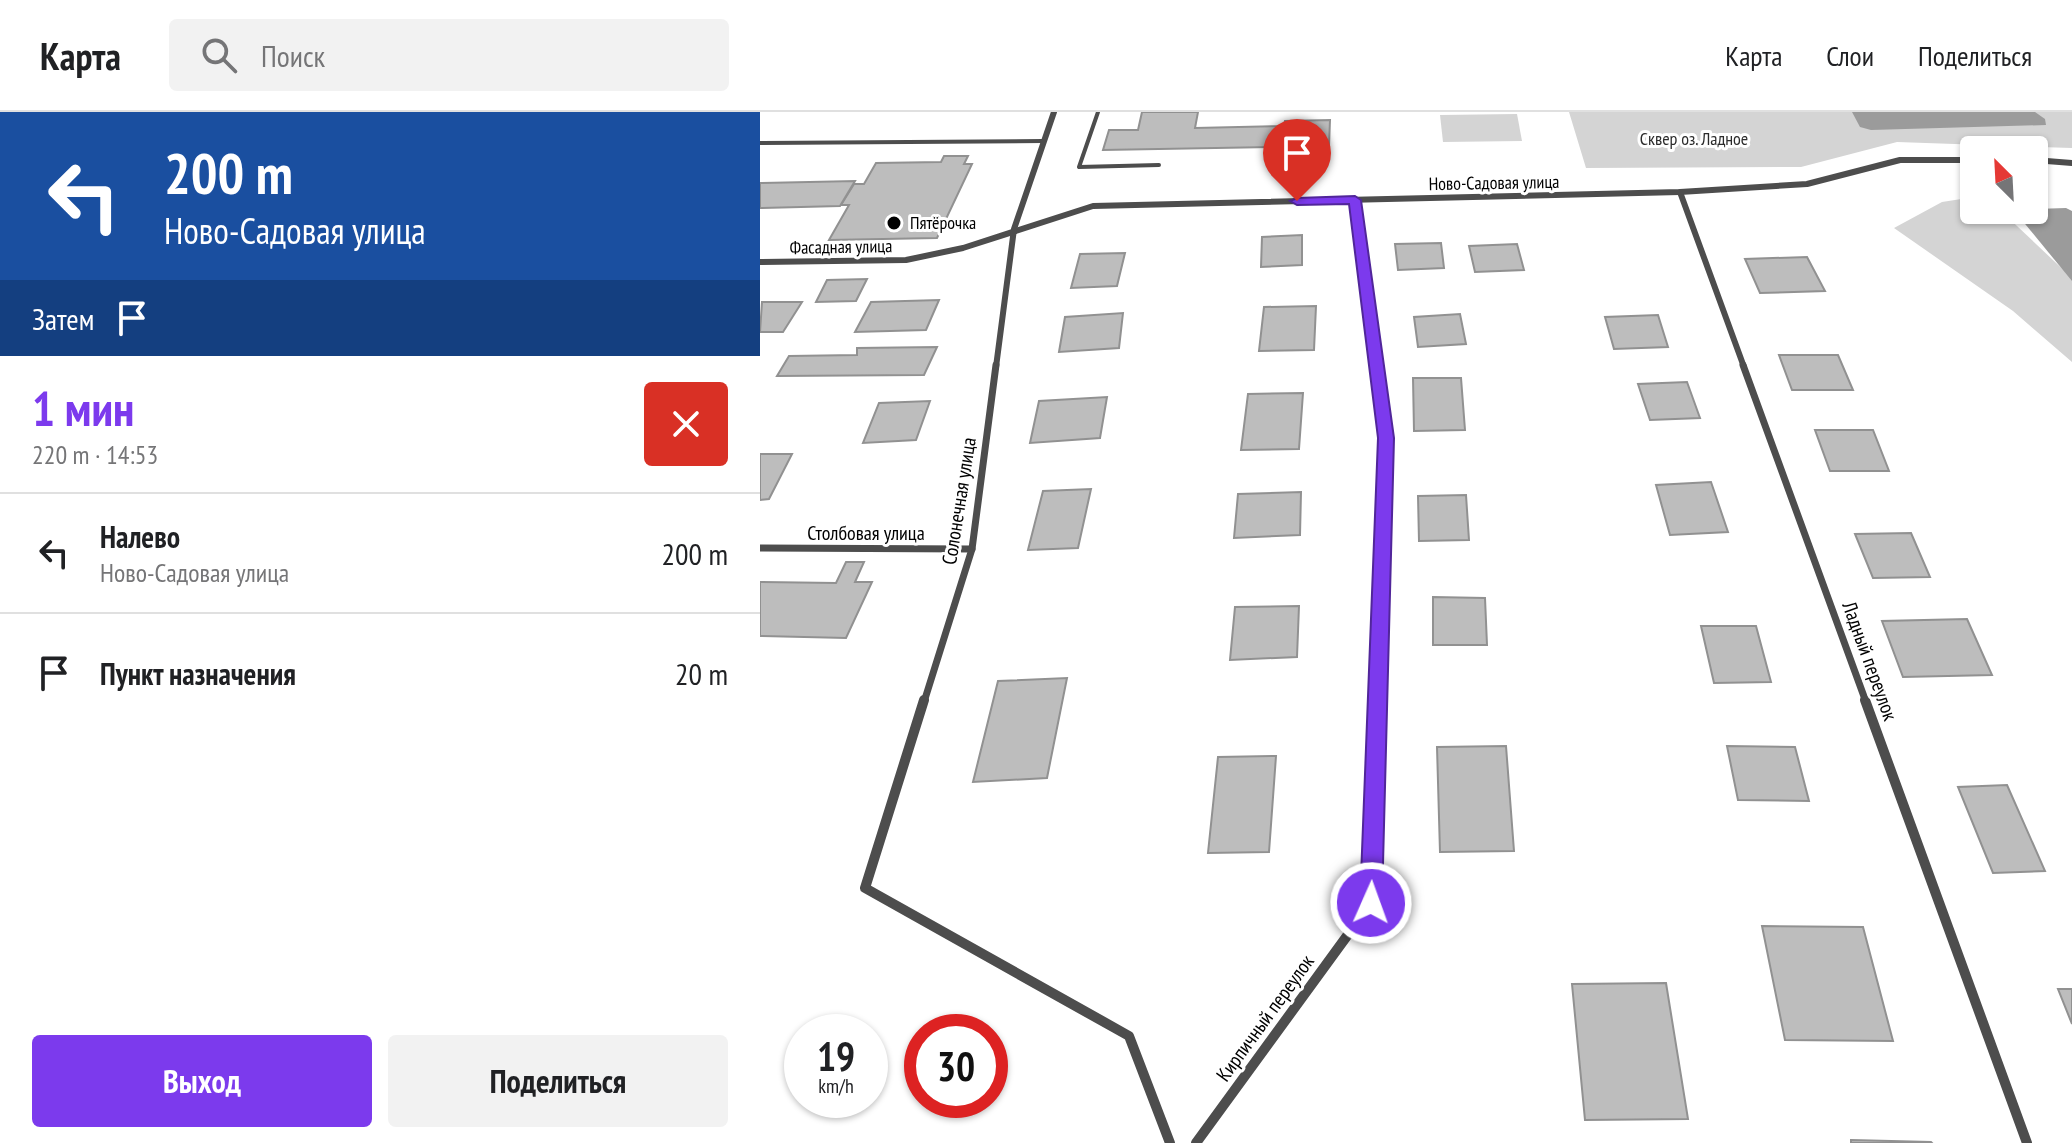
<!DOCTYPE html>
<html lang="ru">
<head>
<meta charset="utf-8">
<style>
	:root { --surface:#fff; --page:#f2f2f2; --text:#202124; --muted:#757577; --line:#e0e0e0; --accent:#7c3aed }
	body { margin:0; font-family:"PT Sans Narrow",sans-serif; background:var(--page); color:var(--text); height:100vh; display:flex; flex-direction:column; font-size:30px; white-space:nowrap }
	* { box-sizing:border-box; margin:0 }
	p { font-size:26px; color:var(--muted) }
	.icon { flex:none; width:44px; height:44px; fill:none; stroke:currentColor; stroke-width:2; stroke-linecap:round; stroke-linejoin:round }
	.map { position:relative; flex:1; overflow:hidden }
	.drawer { display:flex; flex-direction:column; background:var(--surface); width:760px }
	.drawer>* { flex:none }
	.top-card { background:#1a4fa0; color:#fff; overflow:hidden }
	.needle { width:52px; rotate:336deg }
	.buttons { position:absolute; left:1200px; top:24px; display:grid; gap:16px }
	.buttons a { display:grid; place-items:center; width:88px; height:88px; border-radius:8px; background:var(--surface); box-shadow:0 2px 6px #0004; font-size:40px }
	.speed { position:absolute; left:24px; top:902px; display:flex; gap:16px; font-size:40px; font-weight:700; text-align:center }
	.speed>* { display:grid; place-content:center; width:104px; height:104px; border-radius:50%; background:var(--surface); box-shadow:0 2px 6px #0004; line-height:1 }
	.speed small { font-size:20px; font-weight:400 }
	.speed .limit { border:12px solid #d22; background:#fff; color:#111 }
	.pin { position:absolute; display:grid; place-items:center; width:68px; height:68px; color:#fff; margin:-82px -34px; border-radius:50% 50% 50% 0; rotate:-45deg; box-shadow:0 0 8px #0007 }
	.pin .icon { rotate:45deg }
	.me { position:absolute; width:88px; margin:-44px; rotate:2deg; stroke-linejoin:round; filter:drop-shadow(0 0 6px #0008) }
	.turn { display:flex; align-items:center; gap:28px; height:168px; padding:0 32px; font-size:36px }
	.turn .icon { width:104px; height:104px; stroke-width:2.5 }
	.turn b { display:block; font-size:56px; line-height:68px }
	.then { display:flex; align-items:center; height:76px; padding:0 32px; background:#0003; gap:16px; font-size:30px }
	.round { display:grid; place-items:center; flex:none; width:84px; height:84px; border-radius:8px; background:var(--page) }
	.summary { display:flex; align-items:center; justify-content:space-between; height:136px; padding:0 32px }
	h1 { font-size:48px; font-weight:700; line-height:60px; color:var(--accent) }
	.button { display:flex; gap:16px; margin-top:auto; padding:16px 32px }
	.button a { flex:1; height:92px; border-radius:8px; background:var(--accent); color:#fff; font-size:32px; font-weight:700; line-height:92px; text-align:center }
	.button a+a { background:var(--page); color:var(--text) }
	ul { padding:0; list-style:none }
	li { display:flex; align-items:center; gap:24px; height:120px; padding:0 32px; border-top:2px solid var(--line) }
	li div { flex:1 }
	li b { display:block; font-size:30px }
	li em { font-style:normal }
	header { display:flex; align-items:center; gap:48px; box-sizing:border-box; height:112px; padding:0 40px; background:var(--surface); border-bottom:2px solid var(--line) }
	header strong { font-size:38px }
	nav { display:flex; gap:44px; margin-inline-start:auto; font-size:28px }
	.search { width:560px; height:72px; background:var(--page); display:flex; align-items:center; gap:20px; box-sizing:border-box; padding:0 28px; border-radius:8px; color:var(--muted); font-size:30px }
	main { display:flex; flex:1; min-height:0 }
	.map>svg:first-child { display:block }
</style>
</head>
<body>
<header>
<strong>Карта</strong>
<div class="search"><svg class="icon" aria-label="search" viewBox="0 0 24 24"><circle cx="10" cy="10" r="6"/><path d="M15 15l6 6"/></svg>Поиск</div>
<nav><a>Карта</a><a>Слои</a><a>Поделиться</a></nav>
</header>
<main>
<section class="drawer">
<div class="top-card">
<div class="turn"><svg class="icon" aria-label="left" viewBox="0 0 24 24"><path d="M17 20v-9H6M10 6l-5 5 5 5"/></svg><div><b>200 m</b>Ново-Садовая улица</div></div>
<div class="then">Затем<svg class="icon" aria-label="arrive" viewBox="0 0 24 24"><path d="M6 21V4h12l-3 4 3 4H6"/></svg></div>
</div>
<div class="summary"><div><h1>1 мин</h1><p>220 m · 14:53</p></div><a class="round" style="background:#d93025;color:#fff"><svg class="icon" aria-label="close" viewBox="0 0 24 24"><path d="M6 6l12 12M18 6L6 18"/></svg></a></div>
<ul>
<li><svg class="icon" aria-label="left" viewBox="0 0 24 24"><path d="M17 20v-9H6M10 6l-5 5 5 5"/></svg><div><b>Налево</b><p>Ново-Садовая улица</p></div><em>200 m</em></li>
<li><svg class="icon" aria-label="arrive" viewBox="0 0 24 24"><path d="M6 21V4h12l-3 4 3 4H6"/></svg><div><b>Пункт назначения</b></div><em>20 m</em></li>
</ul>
<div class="button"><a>Выход</a><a>Поделиться</a></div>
</section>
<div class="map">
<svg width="1312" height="1031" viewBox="0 0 1312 1031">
	<rect width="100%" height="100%" fill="#fff"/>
	<!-- green -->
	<g fill="#d4d4d4">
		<path d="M809,0H1312V36L1137,30L1041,55L826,56Z"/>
		<path d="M757,2L762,29L683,30L680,3Z"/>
		<path d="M1214,85V98H1240L1312,166V250L1253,199L1134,116L1182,90Z"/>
	</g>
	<!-- water -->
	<g fill="#9b9b9b">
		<path d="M1092,0H1275L1285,7L1286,13L1111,18L1100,15Z"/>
		<path d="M1306,96L1312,99V169L1261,107L1275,97Z"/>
	</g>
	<!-- building -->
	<g fill="#bdbdbd" stroke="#919191" stroke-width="2">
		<path d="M382,0H438L435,16L524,14L525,9L570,8L569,34L343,38L349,18H378Z"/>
		<path d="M184,44H208L204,52H212L177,126L69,128L89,93H81L94,72H104L116,51L181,50Z"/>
		<path d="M95,69L80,94L0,96V71Z"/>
		<path d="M542,123V153L501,155L502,125Z"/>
		<path d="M681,131L684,156L638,158L635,132Z"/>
		<path d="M757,132L764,158L715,160L709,134Z"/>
		<path d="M365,141L357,174L311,176L320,142Z"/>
		<path d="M1047,145L1065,179L1000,181L985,147Z"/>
		<path d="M107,167L96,189L56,190L67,168Z"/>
		<path d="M179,188L166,218L95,220L111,190Z"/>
		<path d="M2,190H42L23,220H0Z"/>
		<path d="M556,194L554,238L499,239L504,195Z"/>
		<path d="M363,201L359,236L299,240L305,205Z"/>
		<path d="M700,202L706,232L658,235L654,205Z"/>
		<path d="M898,203L908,235L854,237L845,205Z"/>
		<path d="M177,235L164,263L17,264L29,244L97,243V236Z"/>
		<path d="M1019,243H1078L1093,278H1032Z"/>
		<path d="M653,266H701L705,318L654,319Z"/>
		<path d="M927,270L940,306L890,308L878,272Z"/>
		<path d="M543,281L539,337L481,338L488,282Z"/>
		<path d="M347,285L340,326L270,331L279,289Z"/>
		<path d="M170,289L156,328L103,331L119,291Z"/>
		<path d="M1055,318H1113L1129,359H1070Z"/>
		<path d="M0,342H32L9,387L0,388Z"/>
		<path d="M951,370L968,420L910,423L896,373Z"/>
		<path d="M331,377L318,436L268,438L283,379Z"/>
		<path d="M541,380L540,423L474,426L478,382Z"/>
		<path d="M706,383L709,428L659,429L658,384Z"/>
		<path d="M1151,421L1170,465L1113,466L1095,422Z"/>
		<path d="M86,450H104L95,470H112L86,526L0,524V470L76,471Z"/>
		<path d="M673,485L725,486L727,533H673Z"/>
		<path d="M539,494L537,545L470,548L475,495Z"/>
		<path d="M1207,507L1232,563L1143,565L1122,509Z"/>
		<path d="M941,514H996L1011,570L954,571Z"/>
		<path d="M307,566L287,666L213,670L238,569Z"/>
		<path d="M746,634L754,739L680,740L677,635Z"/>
		<path d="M967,634L1035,635L1049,689L978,688Z"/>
		<path d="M516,644L509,740L448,741L458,645Z"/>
		<path d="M1247,673L1285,759L1233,761L1198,675Z"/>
		<path d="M1002,814L1103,815L1133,929L1025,928Z"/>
		<path d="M906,871L928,1007L825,1008L812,872Z"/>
		<path d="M1298,877H1312V912Z"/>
		<path d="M1091,1028L1171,1030L1172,1031H1091Z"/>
	</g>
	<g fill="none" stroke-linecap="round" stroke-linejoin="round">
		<!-- lane -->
		<g stroke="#4d4d4d" stroke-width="4">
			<path d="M338,0L319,55L399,53"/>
			<path d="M0,31L283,29"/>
		</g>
		<!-- street-far2 -->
		<g stroke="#4d4d4d" stroke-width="6">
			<path d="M1274,48L1312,51"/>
			<path d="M920,80L984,255"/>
			<path d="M595,88L617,255"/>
			<path d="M0,150L146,148L203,136L333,94L920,80L1047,72L1140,48H1214"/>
			<path d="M236,255L254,117L294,0"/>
		</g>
		<!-- street-far1 -->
		<g stroke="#4d4d4d" stroke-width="7">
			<path d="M617,253L626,326L617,590"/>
			<path d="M983,253L1106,590"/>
			<path d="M0,436L212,437"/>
			<path d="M164,590L212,437L236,253"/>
		</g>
		<!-- street -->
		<g stroke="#4d4d4d" stroke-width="10">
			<path d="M164,588L105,776L369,924L410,1031"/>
			<path d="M1105,588L1267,1031"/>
			<path d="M436,1031L611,791L618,588"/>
		</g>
	</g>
	<!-- route -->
	<path fill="#7c3aed" stroke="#51269a" stroke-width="2" d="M595,84L601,88L634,326L622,791L619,799L611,802L603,799L600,791L618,326L589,92L537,93L530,89L537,86Z"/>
	<!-- markers -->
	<circle fill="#000" stroke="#fff" stroke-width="3" cx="134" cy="111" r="8"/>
	<g text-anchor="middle" stroke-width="6" stroke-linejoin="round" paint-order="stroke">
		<!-- far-park labels -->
		<g font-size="18" fill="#2b2b2b" stroke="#fff">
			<text x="934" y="33">Сквер оз. Ладное</text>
		</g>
		<!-- far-street labels -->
		<g font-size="18" fill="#000" stroke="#fff">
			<text transform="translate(734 71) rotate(-1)" y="6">Ново-Садовая улица</text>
			<text transform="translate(81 135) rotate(-1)" y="6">Фасадная улица</text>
		</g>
		<!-- far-poi labels -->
		<g font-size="18" fill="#000" stroke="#fff" text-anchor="start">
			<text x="150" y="117">Пятёрочка</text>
		</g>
		<!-- street labels -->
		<g font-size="20" fill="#000" stroke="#fff">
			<text transform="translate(199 389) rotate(-81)" y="7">Солонечная улица</text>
			<text x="106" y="428">Столбовая улица</text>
			<text transform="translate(1110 549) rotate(70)" y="7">Ладный переулок</text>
			<text transform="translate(505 906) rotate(-54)" y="7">Кирпичный переулок</text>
		</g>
	</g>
</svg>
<div class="buttons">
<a><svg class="needle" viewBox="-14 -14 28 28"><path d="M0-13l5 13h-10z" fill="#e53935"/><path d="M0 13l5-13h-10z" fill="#757577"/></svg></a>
</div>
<div class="speed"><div>19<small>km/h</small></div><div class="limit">30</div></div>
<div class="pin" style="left:537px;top:89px;background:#d93025"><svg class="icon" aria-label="arrive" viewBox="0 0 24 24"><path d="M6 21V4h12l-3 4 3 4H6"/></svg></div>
<svg class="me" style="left:611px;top:791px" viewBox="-20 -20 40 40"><circle r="17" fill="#7c3aed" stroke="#fff" stroke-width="3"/><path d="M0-11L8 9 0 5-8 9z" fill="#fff"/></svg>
</div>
</main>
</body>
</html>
